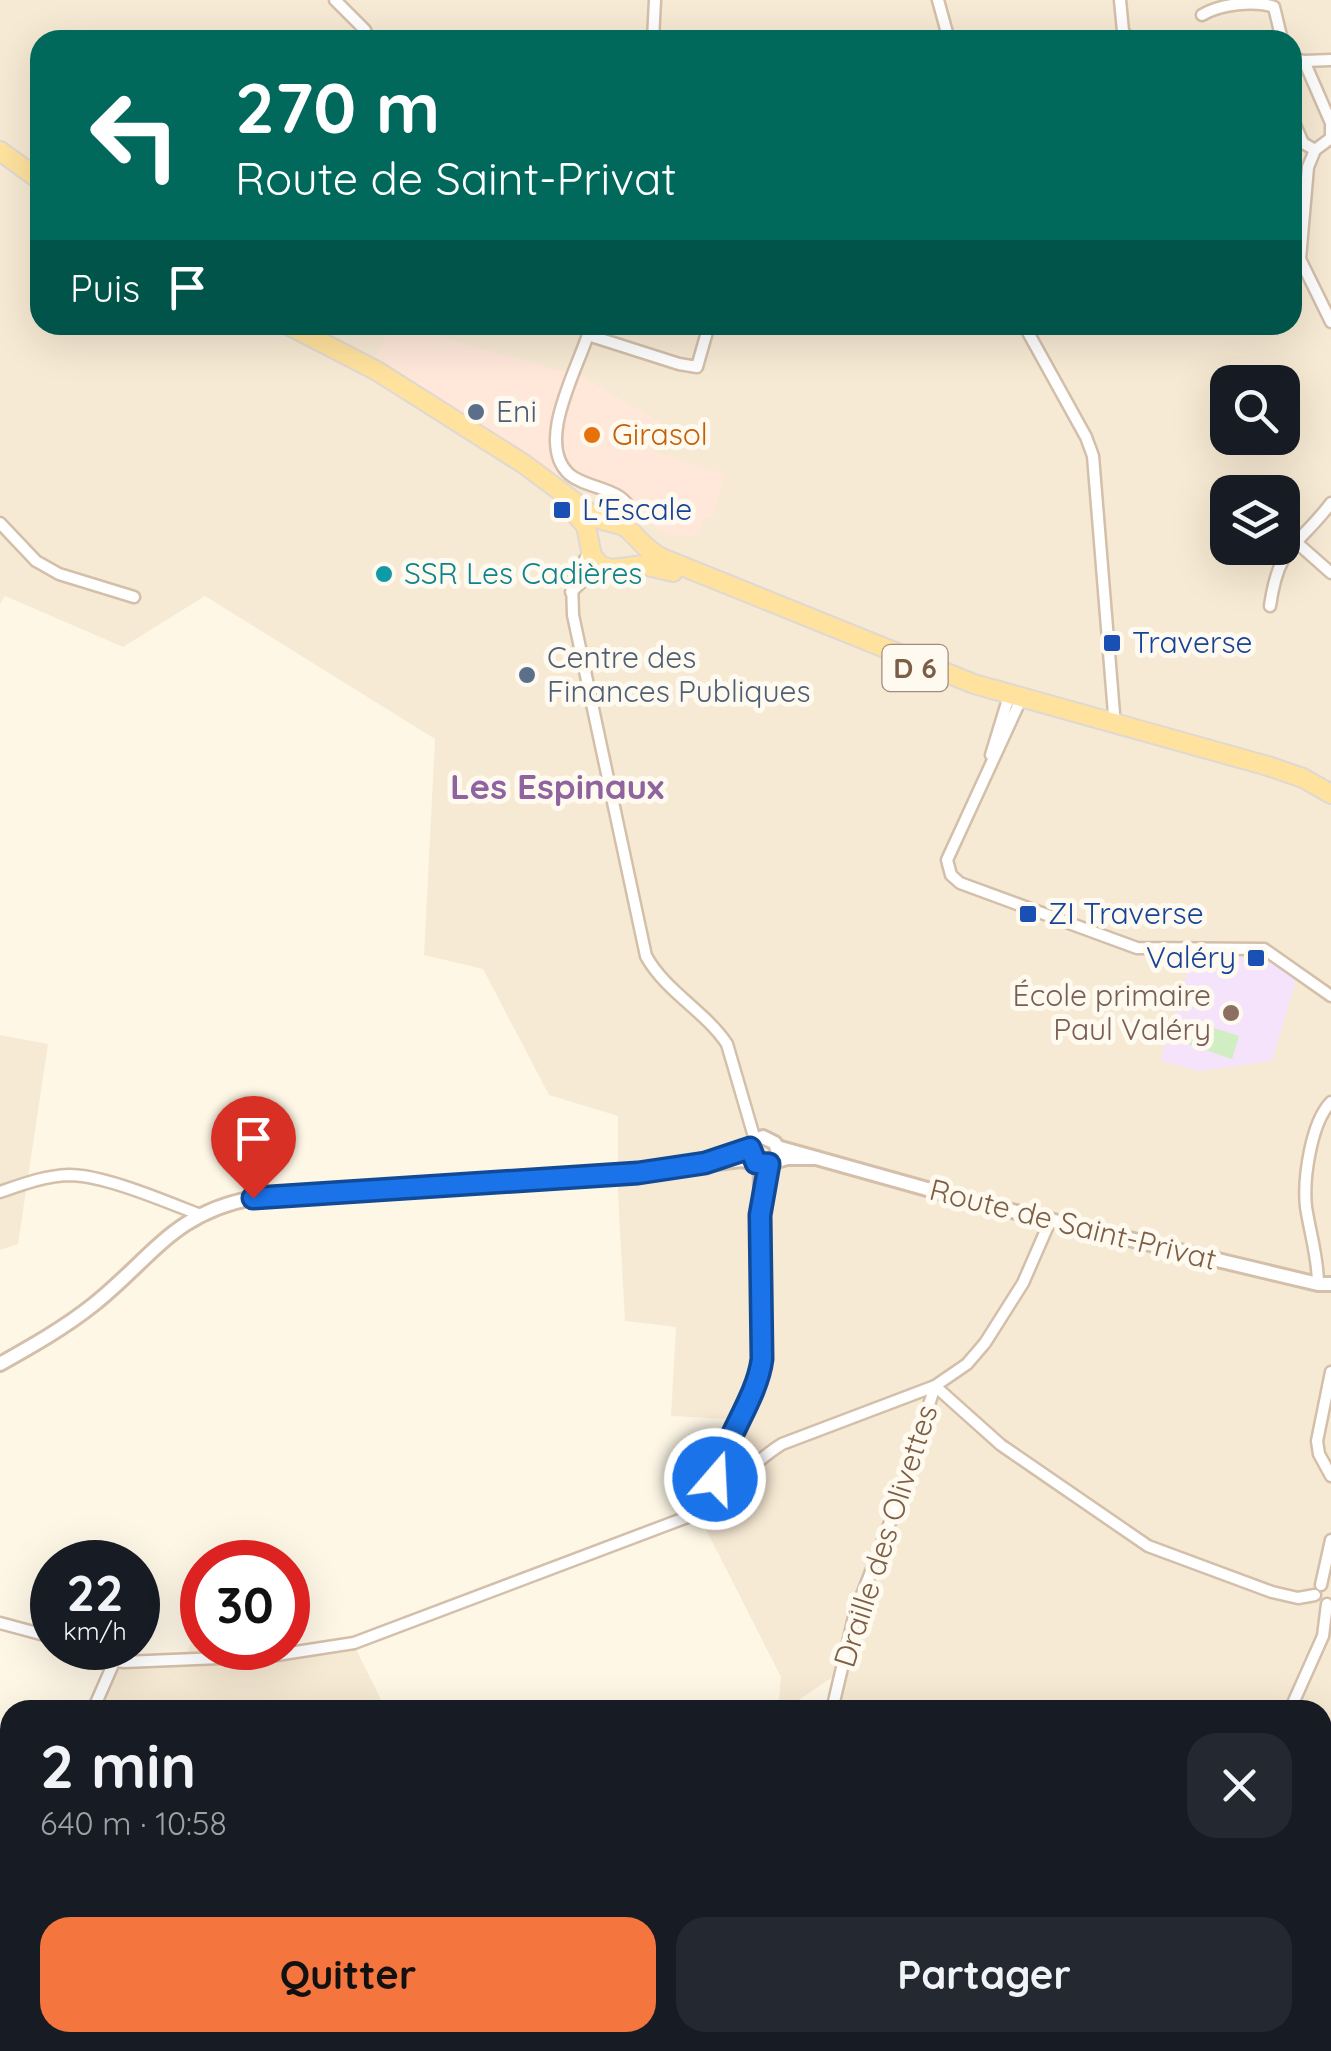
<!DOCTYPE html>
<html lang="fr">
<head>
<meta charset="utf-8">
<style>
	:root { --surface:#171b24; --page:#242831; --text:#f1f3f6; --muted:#9ea1a6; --accent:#f5753f }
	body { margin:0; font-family:Quicksand,sans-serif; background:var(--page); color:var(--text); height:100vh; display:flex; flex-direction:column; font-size:38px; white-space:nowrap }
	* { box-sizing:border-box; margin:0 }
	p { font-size:32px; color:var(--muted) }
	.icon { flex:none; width:55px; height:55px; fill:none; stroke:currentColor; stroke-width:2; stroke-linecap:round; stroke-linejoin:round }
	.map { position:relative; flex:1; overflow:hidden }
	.side { position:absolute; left:0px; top:1700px; width:1332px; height:352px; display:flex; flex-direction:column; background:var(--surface); border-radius:30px 30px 0 0; box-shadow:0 10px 40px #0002 }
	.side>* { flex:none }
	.guide { position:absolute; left:30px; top:30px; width:1272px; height:305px; border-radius:30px; box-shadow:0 10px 40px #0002; background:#00695c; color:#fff; overflow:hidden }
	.buttons { position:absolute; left:1210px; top:365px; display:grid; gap:20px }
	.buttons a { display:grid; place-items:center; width:90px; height:90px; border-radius:20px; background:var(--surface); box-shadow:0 10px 40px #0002; font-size:50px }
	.speed { position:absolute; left:30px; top:1540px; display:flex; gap:20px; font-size:50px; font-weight:700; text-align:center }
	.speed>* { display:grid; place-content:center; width:130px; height:130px; border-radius:50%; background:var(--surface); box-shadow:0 10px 40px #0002; line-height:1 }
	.speed small { font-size:25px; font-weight:400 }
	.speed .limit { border:15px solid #d22; background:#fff; color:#111 }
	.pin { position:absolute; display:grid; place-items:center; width:85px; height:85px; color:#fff; margin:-102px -42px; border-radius:50% 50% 50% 0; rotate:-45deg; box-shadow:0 0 10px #0007 }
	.pin .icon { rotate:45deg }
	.me { position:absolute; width:110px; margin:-55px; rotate:19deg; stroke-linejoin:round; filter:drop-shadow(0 0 8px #0008) }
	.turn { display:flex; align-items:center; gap:35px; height:210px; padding:0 40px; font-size:45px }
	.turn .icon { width:130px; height:130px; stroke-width:2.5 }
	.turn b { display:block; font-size:70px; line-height:85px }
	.then { display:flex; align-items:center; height:95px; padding:0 40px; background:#0003; gap:20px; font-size:38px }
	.round { display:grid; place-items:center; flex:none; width:105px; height:105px; border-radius:30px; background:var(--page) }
	.summary { display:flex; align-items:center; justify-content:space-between; height:170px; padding:0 40px }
	h1 { font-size:60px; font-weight:700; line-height:75px }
	.button { display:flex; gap:20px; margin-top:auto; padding:20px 40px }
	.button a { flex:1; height:115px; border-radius:30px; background:var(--accent); color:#111; font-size:40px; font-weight:700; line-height:115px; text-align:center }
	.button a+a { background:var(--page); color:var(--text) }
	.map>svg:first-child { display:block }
</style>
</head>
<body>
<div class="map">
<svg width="1331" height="2051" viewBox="0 0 1331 2051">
	<rect width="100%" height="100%" fill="#fef7e6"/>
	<!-- residential -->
	<g fill="#f7ead4" fill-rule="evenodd">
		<path d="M0,0H1331V2041L1323,2042L1322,1710H835L843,1670L784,1710H778L781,1677L693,1504L727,1419L671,1416L676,1327L625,1321L618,1196V1116L549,1095L483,969L424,955L435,739L205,596L123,647L5,596L0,604ZM40,40H1292V325H40ZM1228,382H1282V438H1228ZM1228,492H1282V548H1228Z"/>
		<path d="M0,1035L48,1044L18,1244L0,1250Z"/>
		<path d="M202,1616V1648H288V1637L299,1657L356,1649L386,1710H98L118,1668L182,1666Z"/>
		<path d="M0,1758L10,1760V2042H530L534,2051H0Z"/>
		<path d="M650,2042H1274L1277,2051H636Z"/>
	</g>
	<!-- commercial -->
	<path fill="#ffe8da" d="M392,325H440L439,337L581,376L664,425L656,453L725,474L712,518L705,517L697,538L685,535L673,537L571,484L376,356Z"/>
	<!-- education -->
	<path fill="#f4e3fb" d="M1193,954L1259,958L1263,954L1297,977L1272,1061L1200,1071L1160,1061Z"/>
	<!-- green -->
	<g fill="#d1eec3">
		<path d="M1186,1019L1239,1036L1232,1059L1179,1041Z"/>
		<path d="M652,2042H973V2043L964,2051H640Z"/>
	</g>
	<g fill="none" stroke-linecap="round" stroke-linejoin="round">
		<!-- minor casing -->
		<g stroke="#d3bfaa" stroke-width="15">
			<g id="minor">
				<path d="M335,0L365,30L369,40"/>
				<path d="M938,0L949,40"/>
				<path d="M1120,0L1123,31"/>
				<path d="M1202,15C1220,4 1255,0 1274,7L1282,40"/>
				<path d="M653,40L655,0"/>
				<path d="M1119,40L1123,31L1130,40"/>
				<path d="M1292,58L1304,61L1331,123V138L1315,150L1308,167L1300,259L1331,322"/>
				<path d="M1304,61L1331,60"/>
				<path d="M1292,118L1303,143L1315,150"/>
				<path d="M591,325C582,362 533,441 569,474C587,490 627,487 632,515"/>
				<path d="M1024,325L1086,437L1093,456L1115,726"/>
				<path d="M588,335L679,364L697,367L709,325"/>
				<path d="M0,523L36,561L59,574L134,597"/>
				<path d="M1296,542L1331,573"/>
				<path d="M590,551L572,581L573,615L646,956C666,992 704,1010 727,1044L755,1140"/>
				<path d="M571,592L591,573L607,569"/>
				<path d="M1270,606C1279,543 1297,548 1331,503"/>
				<path d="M1021,699L947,860L951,875L960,883L1137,948L1264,949L1331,996"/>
				<path d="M991,755L1009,696"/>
				<path d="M0,1192C23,1184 44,1176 69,1175C104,1175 164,1201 198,1214"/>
				<path d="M1318,1284C1318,1257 1310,1233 1306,1207C1303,1179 1311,1122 1331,1102"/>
				<path d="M1331,1372L1317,1441L1319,1454L1331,1476"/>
				<path d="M709,1504L721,1453L760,1379L762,1359L759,1165"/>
				<path d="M1321,1585L1331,1540"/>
				<path d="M0,1623L52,1637"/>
				<path d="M78,1648L105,1660L124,1662L270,1656L354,1643L698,1513C728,1492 751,1463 782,1444L935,1386L1001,1445L1148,1546L1272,1592L1298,1598L1315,1595"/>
				<path d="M93,1710L114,1662"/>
				<path d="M832,1710L855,1613L899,1499L935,1386L967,1364L985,1343L1023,1283L1050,1221"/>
				<path d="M1290,1710L1323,1636L1327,1604"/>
				<path d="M1322,1824L1331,1826"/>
				<path d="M0,1957L10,1940"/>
				<path d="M1280,2042L1284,2051"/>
				<path d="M516,2051L524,2042"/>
			</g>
		</g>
		<!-- tertiary casing -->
		<g stroke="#d3bfaa" stroke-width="18">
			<g id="tertiary">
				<path d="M777,1147L970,1201L1318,1284H1331"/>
				<path d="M724,1156L750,1149L755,1140L763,1137L775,1143L778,1152"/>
				<path d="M0,1364C32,1346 64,1328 93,1305C152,1258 173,1213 253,1198L638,1173L741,1160L764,1165L787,1158H816"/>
			</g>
		</g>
		<!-- primary casing -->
		<g stroke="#e0d8d3" stroke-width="22">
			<g id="primary">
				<path d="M0,151L40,180"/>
				<path d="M288,325L377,371L524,464L595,517C605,523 618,521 628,529C640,540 646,550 662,558L974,684L1268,766L1303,778L1331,794"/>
				<path d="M569,507L586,526L592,556L601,566L612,569L644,565L673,572"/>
			</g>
		</g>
		<!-- minor -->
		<use href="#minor" stroke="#fff" stroke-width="10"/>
		<!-- tertiary -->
		<use href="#tertiary" stroke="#fff" stroke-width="12"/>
		<!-- primary -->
		<use href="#primary" stroke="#ffe29d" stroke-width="18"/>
	</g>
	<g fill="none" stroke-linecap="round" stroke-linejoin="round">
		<!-- route casing -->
		<g stroke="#114b97" stroke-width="25">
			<path id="route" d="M253,1198L638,1173L705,1163L750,1148L756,1163L769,1164L760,1215L762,1359C757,1398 726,1436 715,1479"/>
		</g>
		<!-- route -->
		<use href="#route" stroke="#1a73e8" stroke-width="18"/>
	</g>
	<!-- markers -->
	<g fill="#5c6f8a" stroke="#fffaef" stroke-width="4">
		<circle cx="476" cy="412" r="10"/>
		<circle cx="527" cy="675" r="10"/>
	</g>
	<circle fill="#e8710a" stroke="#fffaef" stroke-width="4" cx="592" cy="435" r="10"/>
	<g fill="#1a4fb4" stroke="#fffaef" stroke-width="4">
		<rect x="552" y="500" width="20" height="20" rx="5"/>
		<rect x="1102" y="633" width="20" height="20" rx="5"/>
		<rect x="1018" y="904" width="20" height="20" rx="5"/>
		<rect x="1246" y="948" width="20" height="20" rx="5"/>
	</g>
	<circle fill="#0f9aa8" stroke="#fffaef" stroke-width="4" cx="384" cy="574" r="10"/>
	<circle fill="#8d6e63" stroke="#fffaef" stroke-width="4" cx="1231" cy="1013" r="10"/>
	<g text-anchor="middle" stroke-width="10" stroke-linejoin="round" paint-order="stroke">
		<!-- shield labels -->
		<rect fill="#fffaef" stroke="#a38d79" stroke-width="2.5" x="882.5" y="645" width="65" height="46" rx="8"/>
		<g font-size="28" font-weight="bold" fill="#7c5e47">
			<text x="915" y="678">D 6</text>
		</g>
		<!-- service labels -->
		<g font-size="30" fill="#4e5e75" stroke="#fffaef" text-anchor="start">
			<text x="496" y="422">Eni</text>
			<text x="547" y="668">Centre des<tspan x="547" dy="34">Finances Publiques</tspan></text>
		</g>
		<!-- food labels -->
		<g font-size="30" fill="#c56008" stroke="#fffaef" text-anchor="start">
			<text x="612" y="445">Girasol</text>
		</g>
		<!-- transit labels -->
		<g font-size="30" fill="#164399" stroke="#fffaef" text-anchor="start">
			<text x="582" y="520">L'Escale</text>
			<text x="1132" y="653">Traverse</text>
			<text x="1048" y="924">ZI Traverse</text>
			<text x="1236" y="968" text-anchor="end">Valéry</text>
		</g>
		<!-- culture labels -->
		<g font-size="30" fill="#0d838f" stroke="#fffaef" text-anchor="start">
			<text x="404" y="584">SSR Les Cadières</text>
		</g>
		<!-- education labels -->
		<g font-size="30" fill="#785e54" stroke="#fffaef" text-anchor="end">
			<text x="1211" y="1006">École primaire<tspan x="1211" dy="34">Paul Valéry</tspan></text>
		</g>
		<!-- street labels -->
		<g font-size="30" fill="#7c5e47" stroke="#fffaef">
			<text transform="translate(1073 1225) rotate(14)" y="10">Route de Saint-Privat</text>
			<text transform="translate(886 1536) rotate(-72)" y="10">Draille des Olivettes</text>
		</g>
		<!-- quarter labels -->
		<g font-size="35" font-weight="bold" fill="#8f639f" stroke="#fffaef">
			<text x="557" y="799">Les Espinaux</text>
		</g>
	</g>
</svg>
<div class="buttons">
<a><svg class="icon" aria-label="search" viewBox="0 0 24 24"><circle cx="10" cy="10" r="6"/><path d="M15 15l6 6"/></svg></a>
<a><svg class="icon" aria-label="layers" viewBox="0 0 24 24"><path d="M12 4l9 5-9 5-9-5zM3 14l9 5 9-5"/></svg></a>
</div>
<div class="speed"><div>22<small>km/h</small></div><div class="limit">30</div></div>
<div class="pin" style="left:253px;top:1198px;background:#d93025"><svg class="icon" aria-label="arrive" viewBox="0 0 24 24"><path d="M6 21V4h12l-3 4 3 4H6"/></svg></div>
<svg class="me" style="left:715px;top:1479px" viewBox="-20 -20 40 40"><circle r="17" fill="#1a73e8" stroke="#fff" stroke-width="3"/><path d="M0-11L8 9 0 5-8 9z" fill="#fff"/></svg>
<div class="guide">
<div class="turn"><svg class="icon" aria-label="left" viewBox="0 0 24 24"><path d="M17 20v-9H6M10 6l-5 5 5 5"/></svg><div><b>270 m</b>Route de Saint-Privat</div></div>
<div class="then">Puis<svg class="icon" aria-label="arrive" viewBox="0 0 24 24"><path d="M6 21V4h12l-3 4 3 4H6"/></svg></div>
</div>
<section class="side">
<div class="summary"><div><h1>2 min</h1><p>640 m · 10:58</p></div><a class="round"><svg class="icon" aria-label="close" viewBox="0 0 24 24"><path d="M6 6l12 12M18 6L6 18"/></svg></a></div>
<div class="button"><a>Quitter</a><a>Partager</a></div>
</section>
</div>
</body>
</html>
